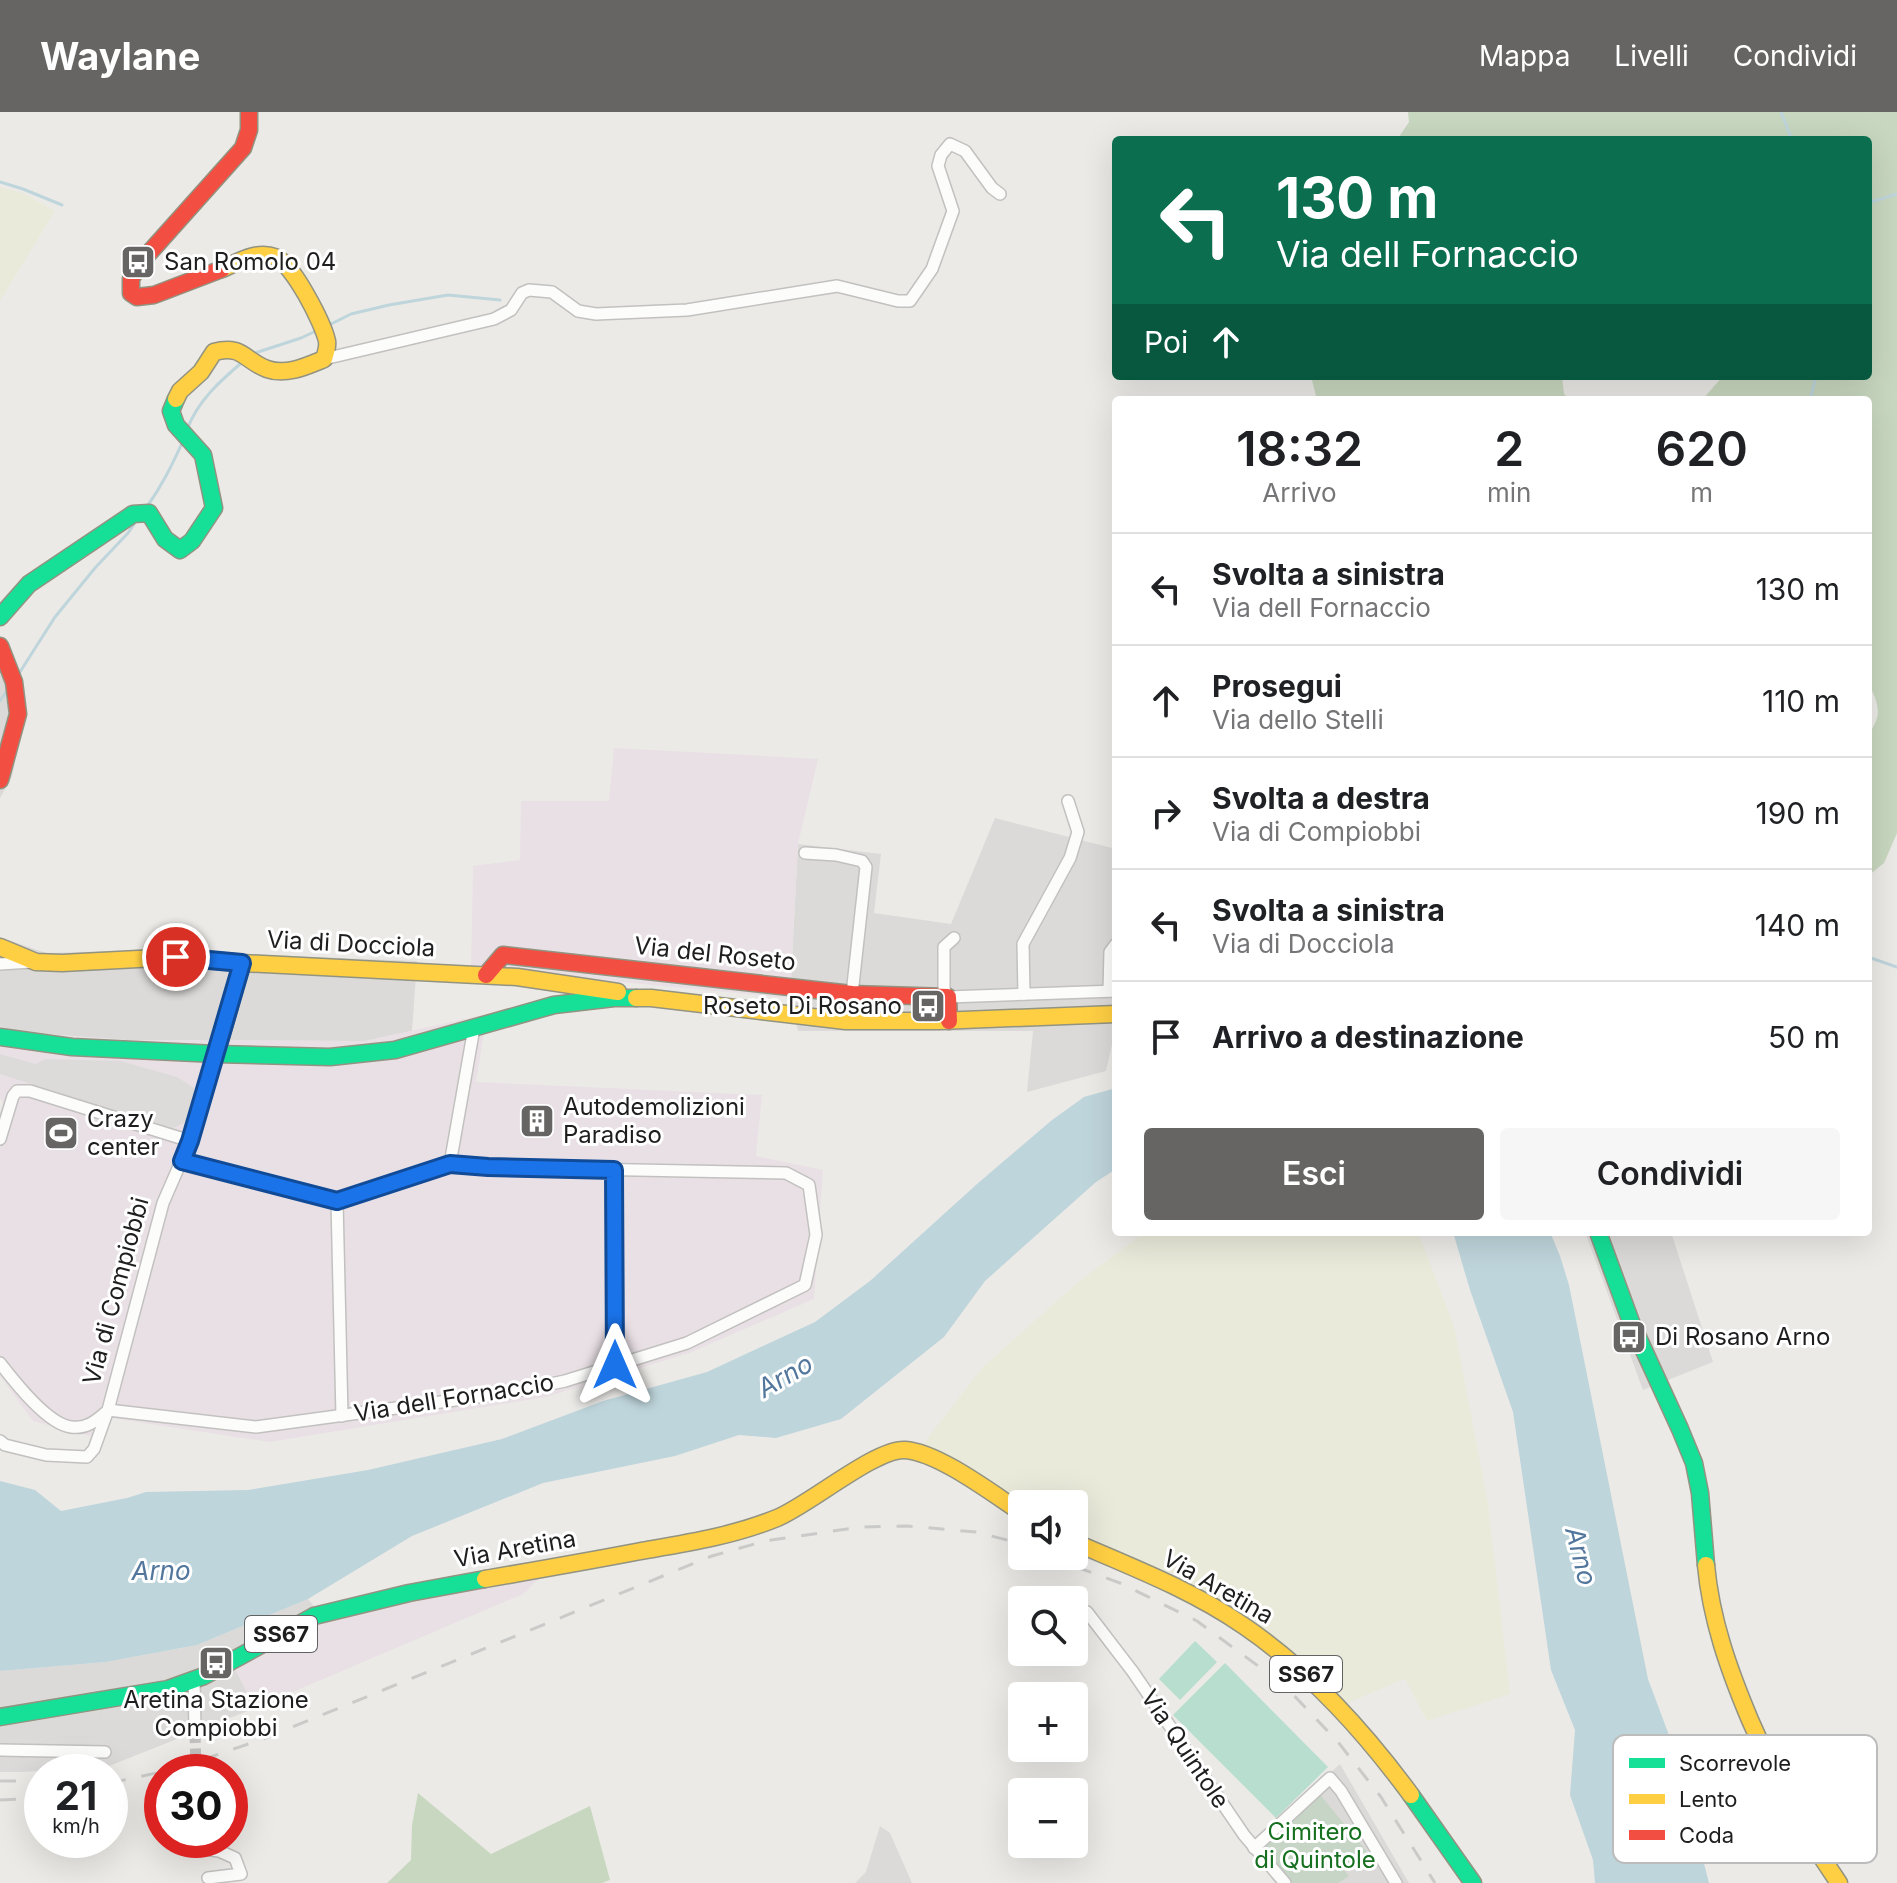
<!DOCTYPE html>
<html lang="it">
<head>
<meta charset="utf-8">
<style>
	:root { --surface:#fff; --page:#f6f6f6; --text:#202124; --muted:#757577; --line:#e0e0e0; --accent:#666564 }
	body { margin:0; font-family:Inter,sans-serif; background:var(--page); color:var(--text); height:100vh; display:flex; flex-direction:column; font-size:30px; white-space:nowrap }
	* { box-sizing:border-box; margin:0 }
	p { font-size:26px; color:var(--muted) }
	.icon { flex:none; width:44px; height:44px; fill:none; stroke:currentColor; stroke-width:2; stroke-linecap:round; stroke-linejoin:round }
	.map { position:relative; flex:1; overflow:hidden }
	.details { position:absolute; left:1112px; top:284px; width:760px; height:840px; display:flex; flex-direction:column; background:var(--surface); border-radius:8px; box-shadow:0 8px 32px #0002 }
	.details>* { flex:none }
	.guide { position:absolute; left:1112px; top:24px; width:760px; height:244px; border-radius:8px; box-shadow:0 8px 32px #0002; background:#0b6e4f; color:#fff; overflow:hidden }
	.fabs { position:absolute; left:1008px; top:1378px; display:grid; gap:16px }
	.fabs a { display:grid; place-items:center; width:80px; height:80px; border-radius:8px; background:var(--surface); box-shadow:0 8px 32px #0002; font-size:40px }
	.speed { position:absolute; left:24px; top:1642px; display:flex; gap:16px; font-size:40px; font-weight:700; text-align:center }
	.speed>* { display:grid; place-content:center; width:104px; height:104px; border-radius:50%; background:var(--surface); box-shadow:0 8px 32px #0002; line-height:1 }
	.speed small { font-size:20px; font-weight:400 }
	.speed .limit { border:12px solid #d22; background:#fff; color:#111 }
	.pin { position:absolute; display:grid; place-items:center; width:68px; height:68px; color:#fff; margin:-34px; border:4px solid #fff; border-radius:50%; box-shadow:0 2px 8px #0007 }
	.me { position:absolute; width:88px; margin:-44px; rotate:0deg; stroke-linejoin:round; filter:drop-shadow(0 0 6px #0008) }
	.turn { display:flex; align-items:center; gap:28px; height:168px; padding:0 32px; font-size:36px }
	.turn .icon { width:104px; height:104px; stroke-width:2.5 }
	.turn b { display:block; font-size:56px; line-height:68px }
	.then { display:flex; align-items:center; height:76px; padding:0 32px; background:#0003; gap:16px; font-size:30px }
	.eta { display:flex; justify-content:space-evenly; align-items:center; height:136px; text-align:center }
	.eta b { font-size:48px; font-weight:600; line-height:56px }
	.action { display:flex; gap:16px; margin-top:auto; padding:16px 32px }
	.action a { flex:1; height:92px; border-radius:8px; background:var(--accent); color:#fff; font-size:32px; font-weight:600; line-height:92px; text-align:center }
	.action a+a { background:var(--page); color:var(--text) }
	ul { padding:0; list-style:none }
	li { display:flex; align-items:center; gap:24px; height:112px; padding:0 32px; border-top:2px solid var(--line) }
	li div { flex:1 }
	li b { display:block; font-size:30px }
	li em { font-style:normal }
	header { display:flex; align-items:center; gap:48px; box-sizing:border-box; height:112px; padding:0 40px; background:var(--accent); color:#fff }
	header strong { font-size:38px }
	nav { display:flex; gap:44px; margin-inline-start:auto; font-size:28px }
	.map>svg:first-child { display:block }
</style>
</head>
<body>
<header>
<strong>Waylane</strong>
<nav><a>Mappa</a><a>Livelli</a><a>Condividi</a></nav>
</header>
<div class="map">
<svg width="1897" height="1771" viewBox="0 0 1897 1771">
	<rect width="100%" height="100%" fill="#eceae7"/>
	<!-- residential -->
	<g fill="#dbdad8">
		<path d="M18,561L25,602L12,665L0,686V563Z"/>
		<path d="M995,706L1116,737V915L1106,959L1027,980L1033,919H798L790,886L798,732L881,742L874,801L951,812Z"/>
		<path d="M0,825L46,841L185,837L213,841L417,849L412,919L365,929L127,928L18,920L0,914Z"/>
		<path d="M1585,1120H1671L1713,1250L1643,1278Z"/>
		<path d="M308,1487L316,1497L229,1545L255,1596L109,1654L23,1660H0V1559L106,1550L197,1533Z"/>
		<path d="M1340,1652L1409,1771H1275L1248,1736Z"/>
		<path d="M880,1714L890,1721L912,1771H855L866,1760Z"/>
	</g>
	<!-- industrial -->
	<g fill="#e9e0e5">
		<path d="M614,636L818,647L798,732L790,886L471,856L473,754L520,748L521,689H609Z"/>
		<path d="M487,902L476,970L762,983L756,1044L823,1058L814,1187L689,1241L546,1285L270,1330L111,1306L101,1327L33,1309L0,1264V1001L3,991L0,986V914L18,920L127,928L365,929Z"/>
		<path d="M559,1448L523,1482L255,1596L229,1545L316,1497Z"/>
	</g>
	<!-- farmland -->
	<g fill="#eaeadb">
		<path d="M0,75L25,82L55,99L0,189Z"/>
		<path d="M1145,1120H1418L1454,1214L1488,1391L1510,1582L1427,1609L1405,1567L1345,1592L1330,1573L1306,1551L1277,1527L1182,1466L1074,1420V1392H1029L923,1332L982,1256L1078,1170Z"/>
	</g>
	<!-- forest -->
	<g fill="#c8d7bf">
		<path d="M1408,0H1897V721L1884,751L1868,764V626C1870,619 1875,613 1877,606C1880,595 1874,581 1868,572V288H1702L1723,264H1868V28H1397L1409,10Z"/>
		<path d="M1311,264H1562L1564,282L1571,288H1317Z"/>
		<path d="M418,1681L491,1742L590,1694L610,1768L602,1771H387L411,1748L412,1713Z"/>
	</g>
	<!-- cemetery -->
	<path fill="#c7d5c7" d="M1318,1680L1368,1741L1356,1748L1354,1747L1350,1749L1352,1752L1344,1758L1349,1764L1338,1771H1291L1279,1760L1259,1735Z"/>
	<!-- pitch -->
	<g fill="#b7dece">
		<path d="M1195,1529L1217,1550L1180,1588L1159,1567Z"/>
		<path d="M1225,1551L1328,1655L1276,1706L1173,1603Z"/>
	</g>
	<!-- parking -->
	<g fill="#dcdbda">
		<path d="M0,942L36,952L45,947L121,949L177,965L194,976V992L184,1011L170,1017L0,962Z"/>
		<path d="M166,1584L170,1606L103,1608L100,1595Z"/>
		<path d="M0,1627H103L107,1652L29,1655L27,1645H0Z"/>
	</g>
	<!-- water -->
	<g fill="#bed5db">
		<path d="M1116,976V1057L1096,1070L985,1169L944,1225L841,1307L776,1326L739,1323L675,1344L543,1371L412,1424L308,1487L197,1533L106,1550L0,1559V1369L35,1378L61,1399L127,1386L146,1380L248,1378L368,1358L502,1327L603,1289L707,1260L815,1210L870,1169L977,1072L1052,1008L1084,985Z"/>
		<path d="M1453,1120H1550L1560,1144L1569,1173L1648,1567L1676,1642L1709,1771H1595L1593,1748L1570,1683L1575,1618L1551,1558L1513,1300L1470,1178Z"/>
	</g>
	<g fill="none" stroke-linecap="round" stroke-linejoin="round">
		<!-- stream -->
		<g stroke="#bed5db" stroke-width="3">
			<path d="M1781,0L1792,28"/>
			<path d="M0,70L23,77L62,93"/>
			<path d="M1868,91L1897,82"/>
			<path d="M329,213L351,202L389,193L448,183L500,188"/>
			<path d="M255,241L301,226L318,218"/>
			<path d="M1810,288L1816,264"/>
			<path d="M187,318C197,289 222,267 245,248"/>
			<path d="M146,396C162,374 172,353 183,329"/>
			<path d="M18,563L55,505L95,456L128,421L137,408"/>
			<path d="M0,589L9,576"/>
			<path d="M1868,845L1897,855"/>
		</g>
		<!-- street-tunnel -->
		<path stroke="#c3c1bf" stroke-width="11" stroke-dasharray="11 5.5" stroke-linecap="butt" d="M195,1620L196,1660"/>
		<!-- street casing -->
		<g stroke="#c2c1bf" stroke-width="14">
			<g id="street">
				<path d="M324,247L494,207L511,198L522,181L529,178L552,180L578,199L596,202L687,198L837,174L898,189H910L932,157L953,99L938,54L941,43L950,32L965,39L992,76L1000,82"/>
				<path d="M805,741L836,743L862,749L866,755L852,882"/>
				<path d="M954,826L944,835V877L948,885L1116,879"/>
				<path d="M0,852L31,850"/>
				<path d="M1109,879L1110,840L1116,832"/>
				<path d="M1024,882L1023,832L1070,746L1078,720L1068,689"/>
				<path d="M0,1027L13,984L17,979H30L190,1029"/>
				<path d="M450,1052L474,916"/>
				<path d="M614,1058L615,1253"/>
				<path d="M337,1089L342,1304"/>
				<path d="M0,1251C14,1269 47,1312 71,1315C85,1317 95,1310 105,1301"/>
				<path d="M108,1298L256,1315L507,1281L565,1269L687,1231L805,1173L816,1123L809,1073L786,1061L488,1055L450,1052L337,1089L182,1049"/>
				<path d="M0,1329L5,1333L46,1343L87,1345L94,1337L108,1298L163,1091L190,1029L216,942"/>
				<path d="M1087,1500L1133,1560L1244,1723L1285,1771"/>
				<path d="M194,1568L195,1620"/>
				<path d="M0,1638L105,1640"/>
				<path d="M198,1728L203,1737L219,1739L235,1746L241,1762L208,1766"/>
				<path d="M1254,1736L1330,1666L1341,1679L1396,1771"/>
			</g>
		</g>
		<!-- fast casing -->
		<g stroke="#929381" stroke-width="19">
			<g id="fast">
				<path d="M0,505L29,472L133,402L149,401L165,427L180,438L192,429L214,396L203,343L176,313L171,299L176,287"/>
				<path d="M0,925L72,935L216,942L330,945L395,938L554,893L614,886H636"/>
				<path d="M1598,1120L1631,1210L1680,1317L1694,1351L1700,1381L1706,1453"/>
				<path d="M0,1605L168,1577L204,1564L314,1504L409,1481L485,1467"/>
				<path d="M1411,1683L1473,1771"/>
			</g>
		</g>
		<!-- slow casing -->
		<g stroke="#929381" stroke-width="19">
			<g id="slow">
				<path d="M176,287L180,279L201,260L214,240C242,232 245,249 267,257C286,264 307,254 324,247C326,241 328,235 327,229C323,211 292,150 275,145C257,138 238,150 222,157"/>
				<path d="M0,835L36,850L62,851L176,845L242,851L517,865L618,880"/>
				<path d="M636,886H651L846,909H938L1116,902"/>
				<path d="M1074,1430C1132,1455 1192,1478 1244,1514C1310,1559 1364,1619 1411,1683"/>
				<path d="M1706,1453C1711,1508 1729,1558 1750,1608C1775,1665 1803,1720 1839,1771"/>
				<path d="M485,1467C537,1458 589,1449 641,1439C687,1431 733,1424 777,1406C809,1393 876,1336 905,1338C938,1340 993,1382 1022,1401"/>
			</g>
		</g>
		<!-- jam casing -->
		<g stroke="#929381" stroke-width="19">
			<g id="jam">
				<path d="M222,157L154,183L137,185L131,181V167L141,150L243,36L249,18V0"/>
				<path d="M0,534L14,570L18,602L0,668"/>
				<path d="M486,863L503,843L852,882L948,885L949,909"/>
				<path d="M216,942L242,851"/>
			</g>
		</g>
		<!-- street -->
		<use href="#street" stroke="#fcfcfb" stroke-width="11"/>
		<!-- fast -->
		<use href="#fast" stroke="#16e098" stroke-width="16"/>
		<!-- slow -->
		<use href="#slow" stroke="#ffcf43" stroke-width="16"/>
		<!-- jam -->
		<use href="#jam" stroke="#f24e42" stroke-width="16"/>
		<!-- rail -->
		<g stroke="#cacac9" stroke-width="3" stroke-dasharray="16 16" stroke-linecap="butt">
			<path d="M1046,1444L1120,1471L1197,1509L1284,1573L1338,1630L1381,1685L1435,1771"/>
			<path d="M0,1669H42"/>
			<path d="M110,1671L175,1657L263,1627L712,1444L765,1429L861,1415L907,1414L976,1420L1022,1432"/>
			<path d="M0,1688L42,1686"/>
		</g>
	</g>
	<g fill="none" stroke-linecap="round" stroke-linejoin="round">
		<!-- route casing -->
		<g stroke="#114b97" stroke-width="20">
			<path id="route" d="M176,845L242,851L190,1029L182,1049L337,1089L450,1052L488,1055L614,1058L615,1253"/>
		</g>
		<!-- route -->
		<use href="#route" stroke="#1a73e8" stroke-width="14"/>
	</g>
	<!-- icons -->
	<defs>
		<g id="bus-square" transform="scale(1.8)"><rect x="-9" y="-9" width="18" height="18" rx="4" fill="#666564" stroke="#fff"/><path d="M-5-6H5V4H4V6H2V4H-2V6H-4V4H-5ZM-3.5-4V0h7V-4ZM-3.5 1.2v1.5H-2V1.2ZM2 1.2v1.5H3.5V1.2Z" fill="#fff"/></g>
		<g id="building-square" transform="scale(1.8)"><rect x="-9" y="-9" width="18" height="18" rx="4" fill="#666564" stroke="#fff"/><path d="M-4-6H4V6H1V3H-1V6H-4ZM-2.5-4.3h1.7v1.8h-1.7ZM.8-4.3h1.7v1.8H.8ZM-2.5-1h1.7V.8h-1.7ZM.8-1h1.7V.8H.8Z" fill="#fff"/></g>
		<g id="stadium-square" transform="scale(1.8)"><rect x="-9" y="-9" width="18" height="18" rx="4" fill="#666564" stroke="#fff"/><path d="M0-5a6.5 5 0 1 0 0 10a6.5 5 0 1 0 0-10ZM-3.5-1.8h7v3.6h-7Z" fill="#fff"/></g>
	</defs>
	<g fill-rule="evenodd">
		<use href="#bus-square" x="138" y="150"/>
		<use href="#bus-square" x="928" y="894"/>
		<use href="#building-square" x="537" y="1009"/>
		<use href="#stadium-square" x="61" y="1021"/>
		<use href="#bus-square" x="1629" y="1225"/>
		<use href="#bus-square" x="216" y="1551"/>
	</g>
	<g text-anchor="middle" stroke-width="6" stroke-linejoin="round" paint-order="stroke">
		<!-- shield labels -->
		<g fill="#fff" stroke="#626262" stroke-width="2">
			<rect x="245" y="1504" width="72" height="36" rx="6"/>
			<rect x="1270" y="1544" width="72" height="36" rx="6"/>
		</g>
		<g font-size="22" font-weight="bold" fill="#1e1e1e">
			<text x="281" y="1530">SS67</text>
			<text x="1306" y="1570">SS67</text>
		</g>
		<!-- poi labels -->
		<g font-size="24" fill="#1e1e1e" stroke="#fff" text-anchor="start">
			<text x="164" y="158">San Romolo 04</text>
			<text x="902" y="902" text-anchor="end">Roseto Di Rosano</text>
			<text x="563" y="1003">Autodemolizioni<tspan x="563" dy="28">Paradiso</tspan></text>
			<text x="87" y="1015">Crazy<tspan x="87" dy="28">center</tspan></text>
			<text x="1655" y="1233">Di Rosano Arno</text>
			<text x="216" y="1596" text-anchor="middle">Aretina Stazione<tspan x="216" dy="28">Compiobbi</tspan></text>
		</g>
		<!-- street labels -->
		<g font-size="24" fill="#1e1e1e" stroke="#fff">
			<text transform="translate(351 832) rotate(3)" y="8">Via di Docciola</text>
			<text transform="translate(715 842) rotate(6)" y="8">Via del Roseto</text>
			<text transform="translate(116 1179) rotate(-75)" y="8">Via di Compiobbi</text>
			<text transform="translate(454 1286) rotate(-9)" y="8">Via dell Fornaccio</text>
			<text transform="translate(515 1437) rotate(-10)" y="8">Via Aretina</text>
			<text transform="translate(1218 1475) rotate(30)" y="8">Via Aretina</text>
			<text transform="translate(1185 1637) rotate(56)" y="8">Via Quintole</text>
		</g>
		<!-- park labels -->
		<g font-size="24" fill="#177020" stroke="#fff">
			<text x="1315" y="1728">Cimitero<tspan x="1315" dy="28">di Quintole</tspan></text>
		</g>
		<!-- water labels -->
		<g font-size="26" font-style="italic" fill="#52769c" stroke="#fff">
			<text transform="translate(785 1264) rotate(-30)" y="9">Arno</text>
			<text transform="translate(1581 1444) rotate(76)" y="9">Arno</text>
			<text x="161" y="1468">Arno</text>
		</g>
	</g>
	<!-- legend -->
	<rect x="1613" y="1623" width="264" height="128" rx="12" fill="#fff" stroke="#bcbcbc" stroke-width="2"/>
	<rect x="1629" y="1646" width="36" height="10" fill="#16e098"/>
	<rect x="1629" y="1682" width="36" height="10" fill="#ffcf43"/>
	<rect x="1629" y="1718" width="36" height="10" fill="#f24e42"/>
	<g font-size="22" fill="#1e1e1e">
		<text x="1679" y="1659">Scorrevole</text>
		<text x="1679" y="1695">Lento</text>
		<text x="1679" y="1731">Coda</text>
	</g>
</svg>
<div class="fabs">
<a><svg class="icon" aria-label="sound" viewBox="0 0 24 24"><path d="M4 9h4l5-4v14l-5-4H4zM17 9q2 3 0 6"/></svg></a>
<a><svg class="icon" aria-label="search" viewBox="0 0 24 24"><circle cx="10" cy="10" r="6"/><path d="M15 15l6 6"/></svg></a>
<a>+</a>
<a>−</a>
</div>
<div class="speed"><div>21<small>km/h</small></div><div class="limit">30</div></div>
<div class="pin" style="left:176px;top:845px;background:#d93025"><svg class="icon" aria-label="arrive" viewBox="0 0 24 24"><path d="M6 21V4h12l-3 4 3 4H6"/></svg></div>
<svg class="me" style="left:615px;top:1253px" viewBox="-20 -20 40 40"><path d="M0-17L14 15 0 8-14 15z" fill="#1a73e8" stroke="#fff" stroke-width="4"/></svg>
<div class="guide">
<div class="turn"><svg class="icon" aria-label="left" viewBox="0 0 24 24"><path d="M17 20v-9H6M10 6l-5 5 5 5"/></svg><div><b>130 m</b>Via dell Fornaccio</div></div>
<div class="then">Poi<svg class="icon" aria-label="ahead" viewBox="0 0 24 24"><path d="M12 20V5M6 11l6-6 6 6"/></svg></div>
</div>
<section class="details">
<div class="eta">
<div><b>18:32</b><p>Arrivo</p></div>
<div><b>2</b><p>min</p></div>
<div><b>620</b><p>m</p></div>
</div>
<ul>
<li><svg class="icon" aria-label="left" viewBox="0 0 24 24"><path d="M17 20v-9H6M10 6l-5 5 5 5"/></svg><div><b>Svolta a sinistra</b><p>Via dell Fornaccio</p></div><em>130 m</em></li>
<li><svg class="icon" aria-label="ahead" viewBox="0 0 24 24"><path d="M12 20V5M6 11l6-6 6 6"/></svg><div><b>Prosegui</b><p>Via dello Stelli</p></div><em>110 m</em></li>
<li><svg class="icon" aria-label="right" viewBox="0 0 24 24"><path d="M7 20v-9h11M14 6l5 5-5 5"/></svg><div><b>Svolta a destra</b><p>Via di Compiobbi</p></div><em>190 m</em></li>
<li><svg class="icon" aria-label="left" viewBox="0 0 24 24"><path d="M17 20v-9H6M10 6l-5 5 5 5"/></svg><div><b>Svolta a sinistra</b><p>Via di Docciola</p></div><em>140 m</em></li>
<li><svg class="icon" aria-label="arrive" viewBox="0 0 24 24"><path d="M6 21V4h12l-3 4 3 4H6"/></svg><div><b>Arrivo a destinazione</b></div><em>50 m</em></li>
</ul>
<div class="action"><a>Esci</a><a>Condividi</a></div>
</section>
</div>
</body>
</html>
